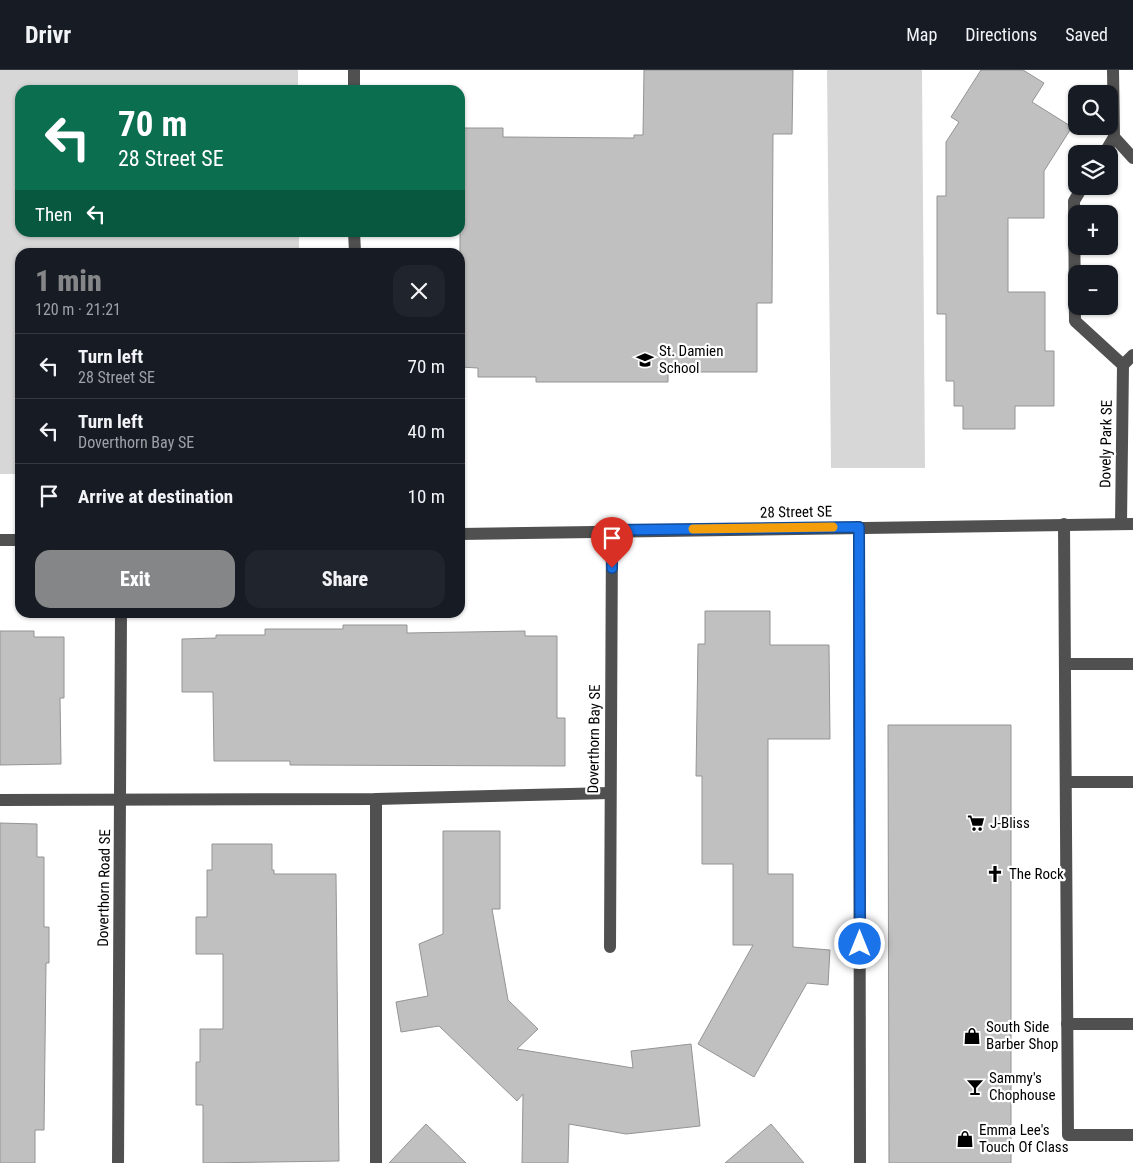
<!DOCTYPE html>
<html lang="en">
<head>
<meta charset="utf-8">
<style>
	:root { --surface:#171b24; --page:#20242c; --text:#f1f3f6; --muted:#9ea1a6; --line:#363941; --accent:#858687 }
	body { margin:0; font-family:"Roboto Condensed",sans-serif; background:var(--page); color:var(--text); height:100vh; display:flex; flex-direction:column; font-size:19px; white-space:nowrap }
	* { box-sizing:border-box; margin:0 }
	p { font-size:16px; color:var(--muted) }
	.icon { flex:none; width:28px; height:28px; fill:none; stroke:currentColor; stroke-width:2; stroke-linecap:round; stroke-linejoin:round }
	.map { position:relative; flex:1; overflow:hidden }
	.panel { position:absolute; left:15px; top:178px; width:450px; height:370px; display:flex; flex-direction:column; background:var(--surface); border-radius:15px; box-shadow:0 1px 4px #0004 }
	.panel>* { flex:none }
	.banner { position:absolute; left:15px; top:15px; width:450px; height:152px; border-radius:15px; box-shadow:0 1px 4px #0004; background:#0b6e4f; color:#fff; overflow:hidden }
	.tools { position:absolute; left:1068px; top:15px; display:grid; gap:10px }
	.tools a { display:grid; place-items:center; width:50px; height:50px; border-radius:10px; background:var(--surface); box-shadow:0 1px 4px #0004; font-size:25px }
	.pin { position:absolute; display:grid; place-items:center; width:42px; height:42px; color:#fff; margin:-51px -21px; border-radius:50% 50% 50% 0; rotate:-45deg; box-shadow:0 0 5px #0007 }
	.pin .icon { rotate:45deg }
	.me { position:absolute; width:55px; margin:-28px; rotate:0deg; stroke-linejoin:round; filter:drop-shadow(0 0 4px #0008) }
	.turn { display:flex; align-items:center; gap:18px; height:105px; padding:0 20px; font-size:22px }
	.turn .icon { width:65px; height:65px; stroke-width:2.5 }
	.turn b { display:block; font-size:35px; line-height:42px }
	.then { display:flex; align-items:center; height:48px; padding:0 20px; background:#0003; gap:10px; font-size:19px }
	.round { display:grid; place-items:center; flex:none; width:52px; height:52px; border-radius:15px; background:var(--page) }
	.headline { display:flex; align-items:center; justify-content:space-between; height:85px; padding:0 20px }
	h1 { font-size:30px; font-weight:800; line-height:38px; color:var(--accent) }
	.action { display:flex; gap:10px; margin-top:auto; padding:10px 20px }
	.action a { flex:1; height:58px; border-radius:15px; background:var(--accent); color:#fff; font-size:20px; font-weight:800; line-height:58px; text-align:center }
	.action a+a { background:var(--page); color:var(--text) }
	ul { padding:0; list-style:none }
	li { display:flex; align-items:center; gap:15px; height:65px; padding:0 20px; border-top:1px solid var(--line) }
	li div { flex:1 }
	li b { display:block; font-size:19px }
	li em { font-style:normal }
	header { display:flex; align-items:center; gap:30px; box-sizing:border-box; height:70px; padding:0 25px; background:var(--surface); border-bottom:1px solid var(--line) }
	header strong { font-size:24px }
	nav { display:flex; gap:28px; margin-inline-start:auto; font-size:18px }
	.map>svg:first-child { display:block }
</style>
</head>
<body>
<header>
<strong>Drivr</strong>
<nav><a>Map</a><a>Directions</a><a>Saved</a></nav>
</header>
<div class="map">
<svg width="1133" height="1093" viewBox="0 0 1133 1093">
	<rect width="100%" height="100%" fill="#fff"/>
	<!-- green -->
	<g fill="#d7d7d7">
		<path d="M0,0H298V20H20V162L299,163V182H20V404H0Z"/>
		<path d="M827,0H922L925,398H831Z"/>
	</g>
	<!-- building -->
	<g fill="#c0c0c0" stroke="#949494">
		<path d="M644,0H793L792,64H773L772,233H757V302H668V312H536V307H478V298L460,297V58H503V67L634,68V65H643Z"/>
		<path d="M981,0H1023L1044,13L1032,32L1072,57L1044,101V148H1008V222H1045V281H1054V336H1015V359H963V336H954V311H946V244H937V126H946V72L959,52L951,47Z"/>
		<path d="M705,541H770V575H829L830,669H768V804H793V877L830,880L828,915L807,913L754,1007L698,974L753,875H733V794H702V706H696L698,574H705Z"/>
		<path d="M343,555H407V563L525,561V566H557V648H565V696L290,695V691H214L213,622H182V569L216,568V565H265V559H343Z"/>
		<path d="M0,561H34V567H64V628H60L61,694L0,695Z"/>
		<path d="M888,655H1011V1093H889Z"/>
		<path d="M0,753L37,754V787H44V857H49V893H46L44,1060H35V1093H0Z"/>
		<path d="M443,761H500V839H492L508,930L538,959L517,979L633,998L631,981L691,974L700,1056L626,1064L569,1054L568,1093H522L523,1024L517,1031L439,956L401,962L396,932L428,926L419,874L443,864Z"/>
		<path d="M212,774H272V800H274V804H336L339,1091L203,1093V1035H196V992H200V959H223V884H196V847H207V800H212Z"/>
		<path d="M426,1054L466,1093H389Z"/>
		<path d="M771,1054L804,1093H725Z"/>
	</g>
	<g fill="none" stroke-linecap="round" stroke-linejoin="round">
		<!-- minor -->
		<g stroke="#505050" stroke-width="12">
			<path d="M354,0V20"/>
			<path d="M1114,67L1133,88"/>
			<path d="M1104,84L1114,67L1113,0"/>
			<path d="M1083,116L1074,131L1075,251L1123,295"/>
			<path d="M354,162L355,182"/>
			<path d="M1064,454L1068,1065H1133"/>
			<path d="M1121,454L1123,295L1133,285"/>
			<path d="M859,457L860,1093"/>
			<path d="M460,464L1133,454"/>
			<path d="M0,470H20"/>
			<path d="M1065,594H1133"/>
			<path d="M1066,712H1133"/>
			<path d="M376,729V1093"/>
			<path d="M0,730L376,729L610,723"/>
			<path d="M610,877L612,460"/>
			<path d="M1067,954H1133"/>
			<path d="M118,1093L121,542"/>
		</g>
	</g>
	<g fill="none" stroke-linecap="round" stroke-linejoin="round">
		<!-- route casing -->
		<g stroke="#114b97" stroke-width="12">
			<path id="route" d="M612,498V460L859,457L860,874"/>
		</g>
		<!-- route -->
		<use href="#route" stroke="#1a73e8" stroke-width="9"/>
		<!-- slow -->
		<path stroke="#f59e0b" stroke-width="9" d="M693,459L833,457"/>
	</g>
	<!-- icons -->
	<defs>
		<g id="school-bare" transform="scale(1.35)"><path d="M0-5L7-2L0 1L-7-2ZM-4 1L0 2.5L4 1V4Q0 6-4 4Z" fill="#000" stroke="#fff" stroke-width="2.5" paint-order="stroke"/></g>
		<g id="supermarket-bare" transform="scale(1.35)"><path d="M-6-5.5h2.5l.6 2H6L4.5 2H-2.5L-4.4-4H-6ZM-1.5 3.2a1.3 1.3 0 1 0 .1 0ZM3 3.2a1.3 1.3 0 1 0 .1 0Z" fill="#000" stroke="#fff" stroke-width="2.5" paint-order="stroke"/></g>
		<g id="church-bare" transform="scale(1.35)"><path d="M-1.2-6h2.4v3.5h3.3v2.4h-3.3V6h-2.4V-.1h-3.3v-2.4h3.3Z" fill="#000" stroke="#fff" stroke-width="2.5" paint-order="stroke"/></g>
		<g id="shop-bare" transform="scale(1.35)"><path d="M-5-2.5h2.3a2.7 3.5 0 0 1 5.4 0H5L5.5 6h-11ZM-1.5-2.5h3a1.5 2.3 0 0 0-3 0Z" fill="#000" stroke="#fff" stroke-width="2.5" paint-order="stroke"/></g>
		<g id="bar-bare" transform="scale(1.35)"><path d="M-6-5H6L.8 .8V4.5H3.5V6h-7V4.5H-.8V.8Z" fill="#000" stroke="#fff" stroke-width="2.5" paint-order="stroke"/></g>
	</defs>
	<g fill-rule="evenodd">
		<use href="#school-bare" x="645" y="290"/>
		<use href="#supermarket-bare" x="976" y="753"/>
		<use href="#church-bare" x="995" y="804"/>
		<use href="#shop-bare" x="972" y="966"/>
		<use href="#bar-bare" x="975" y="1017"/>
		<use href="#shop-bare" x="965" y="1069"/>
	</g>
	<g text-anchor="middle" stroke-width="4.5" stroke-linejoin="round" paint-order="stroke">
		<!-- poi labels -->
		<g font-size="15" fill="#000" stroke="#fff" text-anchor="start">
			<text x="659" y="286">St. Damien<tspan x="659" dy="17">School</tspan></text>
			<text x="990" y="758">J-Bliss</text>
			<text x="1009" y="809">The Rock</text>
			<text x="986" y="962">South Side<tspan x="986" dy="17">Barber Shop</tspan></text>
			<text x="989" y="1013">Sammy's<tspan x="989" dy="17">Chophouse</tspan></text>
			<text x="979" y="1065">Emma Lee's<tspan x="979" dy="17">Touch Of Class</tspan></text>
		</g>
		<!-- street labels -->
		<g font-size="15" fill="#000" stroke="#fff">
			<text transform="translate(1106 374) rotate(-89)" y="5">Dovely Park SE</text>
			<text transform="translate(796 442) rotate(-1)" y="5">28 Street SE</text>
			<text transform="translate(594 669) rotate(-89)" y="5">Doverthorn Bay SE</text>
			<text transform="translate(104 818) rotate(-89)" y="5">Doverthorn Road SE</text>
		</g>
	</g>
</svg>
<div class="tools">
<a><svg class="icon" aria-label="search" viewBox="0 0 24 24"><circle cx="10" cy="10" r="6"/><path d="M15 15l6 6"/></svg></a>
<a><svg class="icon" aria-label="layers" viewBox="0 0 24 24"><path d="M12 4l9 5-9 5-9-5zM3 14l9 5 9-5"/></svg></a>
<a>+</a>
<a>−</a>
</div>
<div class="pin" style="left:612px;top:498px;background:#d93025"><svg class="icon" aria-label="arrive" viewBox="0 0 24 24"><path d="M6 21V4h12l-3 4 3 4H6"/></svg></div>
<svg class="me" style="left:860px;top:874px" viewBox="-20 -20 40 40"><circle r="17" fill="#1a73e8" stroke="#fff" stroke-width="3"/><path d="M0-11L8 9 0 5-8 9z" fill="#fff"/></svg>
<div class="banner">
<div class="turn"><svg class="icon" aria-label="left" viewBox="0 0 24 24"><path d="M17 20v-9H6M10 6l-5 5 5 5"/></svg><div><b>70 m</b>28 Street SE</div></div>
<div class="then">Then<svg class="icon" aria-label="left" viewBox="0 0 24 24"><path d="M17 20v-9H6M10 6l-5 5 5 5"/></svg></div>
</div>
<section class="panel">
<div class="headline"><div><h1>1 min</h1><p>120 m · 21:21</p></div><a class="round"><svg class="icon" aria-label="close" viewBox="0 0 24 24"><path d="M6 6l12 12M18 6L6 18"/></svg></a></div>
<ul>
<li><svg class="icon" aria-label="left" viewBox="0 0 24 24"><path d="M17 20v-9H6M10 6l-5 5 5 5"/></svg><div><b>Turn left</b><p>28 Street SE</p></div><em>70 m</em></li>
<li><svg class="icon" aria-label="left" viewBox="0 0 24 24"><path d="M17 20v-9H6M10 6l-5 5 5 5"/></svg><div><b>Turn left</b><p>Doverthorn Bay SE</p></div><em>40 m</em></li>
<li><svg class="icon" aria-label="arrive" viewBox="0 0 24 24"><path d="M6 21V4h12l-3 4 3 4H6"/></svg><div><b>Arrive at destination</b></div><em>10 m</em></li>
</ul>
<div class="action"><a>Exit</a><a>Share</a></div>
</section>
</div>
</body>
</html>
